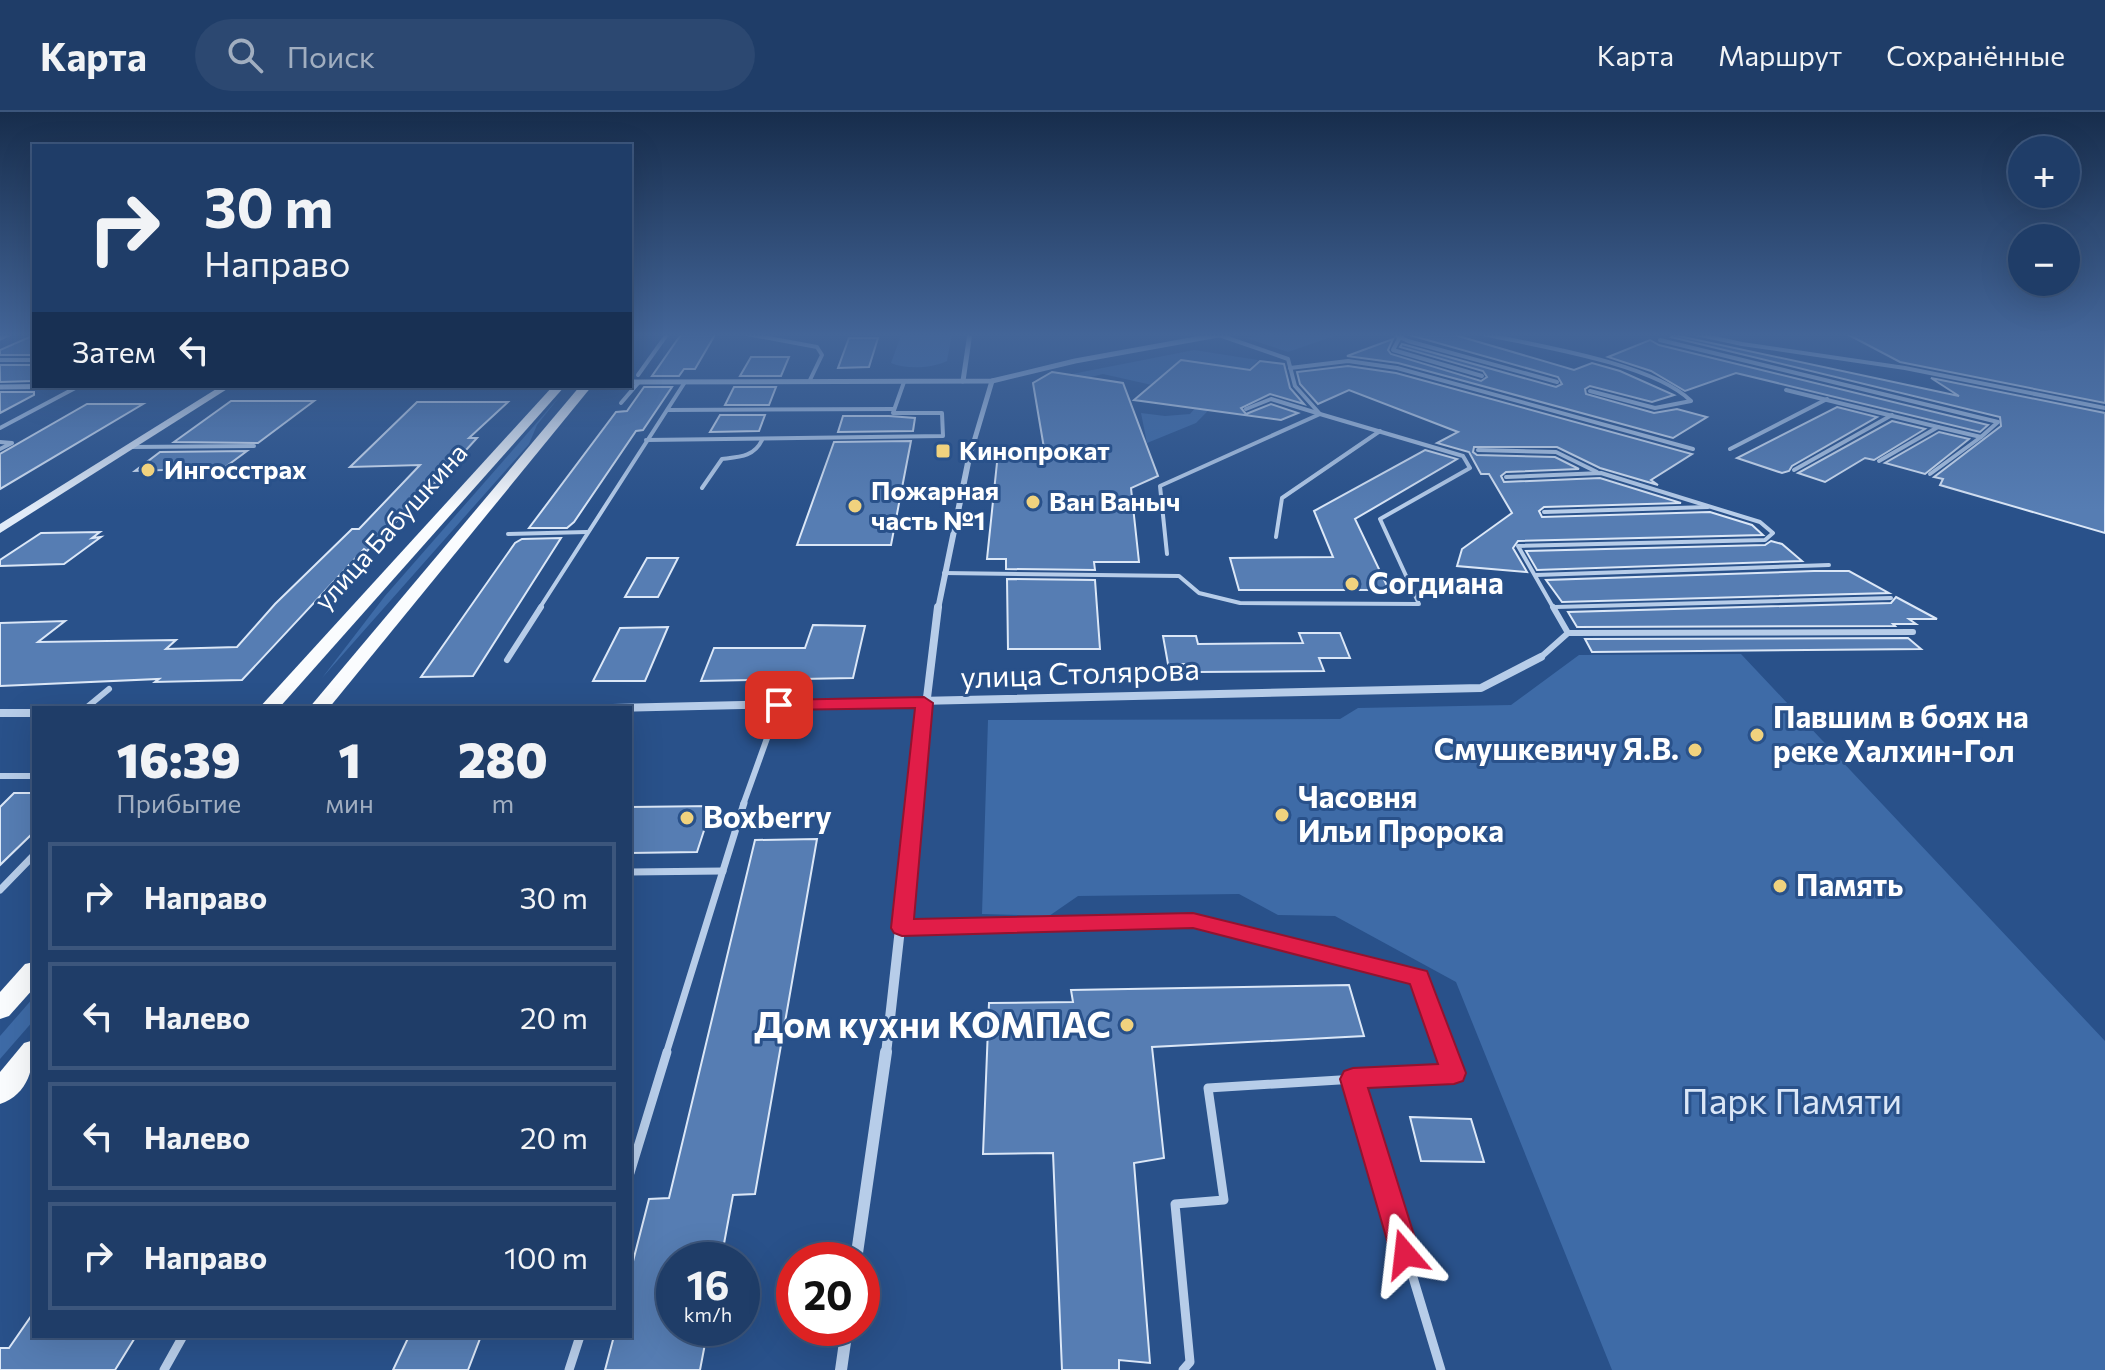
<!DOCTYPE html>
<html lang="ru">
<head>
<meta charset="utf-8">
<style>
	:root { --surface:#1f3d68; --page:#2c4871; --text:#f1f3f6; --muted:#a1aec0; --line:#3c567c }
	body { margin:0; font-family:Commissioner,sans-serif; background:var(--page); color:var(--text); height:100vh; display:flex; flex-direction:column; font-size:30px; white-space:nowrap }
	* { box-sizing:border-box; margin:0 }
	p { font-size:26px; color:var(--muted) }
	.icon { flex:none; width:44px; height:44px; fill:none; stroke:currentColor; stroke-width:2; stroke-linecap:round; stroke-linejoin:round }
	.map { position:relative; flex:1; overflow:hidden }
	.side { position:absolute; left:32px; top:594px; width:600px; height:632px; display:flex; flex-direction:column; background:var(--surface); border-radius:0px; box-shadow:0 8px 32px #0002,0 0 0 2px var(--line) }
	.side>* { flex:none }
	.banner { position:absolute; left:32px; top:32px; width:600px; height:244px; border-radius:0px; box-shadow:0 8px 32px #0002,0 0 0 2px var(--line); background:#1f3d68; color:var(--text); overflow:hidden }
	.fabs { position:absolute; left:2008px; top:24px; display:grid; gap:16px }
	.fabs a { display:grid; place-items:center; width:72px; height:72px; border-radius:50%; background:var(--surface); box-shadow:0 8px 32px #0002,0 0 0 2px var(--line); font-size:40px }
	.speed { position:absolute; left:656px; top:1130px; display:flex; gap:16px; font-size:40px; font-weight:700; text-align:center }
	.speed>* { display:grid; place-content:center; width:104px; height:104px; border-radius:50%; background:var(--surface); box-shadow:0 8px 32px #0002,0 0 0 2px var(--line); line-height:1 }
	.speed small { font-size:20px; font-weight:400 }
	.speed .limit { border:12px solid #d22; background:#fff; color:#111 }
	.pin { position:absolute; display:grid; place-items:center; width:68px; height:68px; color:#fff; margin:-34px; border-radius:16px; box-shadow:0 4px 12px #0006 }
	.me { position:absolute; width:88px; margin:-44px; rotate:343deg; stroke-linejoin:round; filter:drop-shadow(0 0 6px #0008) }
	.turn { display:flex; align-items:center; gap:28px; height:168px; padding:0 40px; font-size:36px }
	.turn .icon { width:104px; height:104px; stroke-width:2.5 }
	.turn b { display:block; font-size:56px; line-height:68px }
	.then { display:flex; align-items:center; height:76px; padding:0 40px; background:#0003; gap:16px; font-size:30px }
	.eta { display:flex; justify-content:space-evenly; align-items:center; height:136px; text-align:center }
	.eta b { font-size:48px; font-weight:800; line-height:56px }
	ul { padding:0; list-style:none }
	li { display:flex; align-items:center; gap:24px; height:108px; margin:0 16px 12px; padding:0 24px; border:4px solid var(--line); border-radius:0px }
	li div { flex:1 }
	li b { display:block; font-size:30px }
	li em { font-style:normal }
	header { display:flex; align-items:center; gap:48px; box-sizing:border-box; height:112px; padding:0 40px; background:var(--surface); border-bottom:2px solid var(--line) }
	header strong { font-size:38px }
	nav { display:flex; gap:44px; margin-inline-start:auto; font-size:28px }
	.search { width:560px; height:72px; background:var(--page); display:flex; align-items:center; gap:20px; box-sizing:border-box; padding:0 28px; border-radius:44px; color:var(--muted); font-size:30px }
	.map>svg:first-child { display:block }
</style>
</head>
<body>
<header>
<strong>Карта</strong>
<div class="search"><svg class="icon" aria-label="search" viewBox="0 0 24 24"><circle cx="10" cy="10" r="6"/><path d="M15 15l6 6"/></svg>Поиск</div>
<nav><a>Карта</a><a>Маршрут</a><a>Сохранённые</a></nav>
</header>
<div class="map">
<svg width="2105" height="1258" viewBox="0 0 2105 1258">
	<rect width="100%" height="100%" fill="#29518a"/>
	<!-- green -->
	<g fill="#3e6ba7">
		<path d="M902,221H952L947,249C932,256 907,258 891,251Z"/>
		<path d="M1274,221H1343L1288,240L1246,226Z"/>
		<path d="M1194,238L1258,248L1196,311L1147,331L1141,301L1165,304L1190,302L1205,285L1103,262L1087,266L1072,262Z"/>
		<path d="M560,284L537,313L529,332L322,566L385,484Z"/>
		<path d="M1741,542L2105,929V1258H1612L1456,870L1335,804L1278,803L1239,782L1078,784L1049,804L982,802L988,608L1340,607L1358,596L1511,593L1579,543Z"/>
		<path d="M34,885V908L0,947V924Z"/>
	</g>
	<!-- building -->
	<g fill="#567db3" stroke="#dbe7f7" stroke-width="2">
		<path d="M682,221H716L695,257H684L679,264H652Z"/>
		<path d="M1448,221L1574,258L1592,251L1620,259L1674,283L1652,290L1590,274L1585,277L1586,282L1654,301L1677,297L1707,305L1673,326L1398,251L1347,244L1393,227L1388,238L1391,242L1481,269L1487,265L1483,259L1400,235L1402,232L1556,275L1562,272L1558,265L1406,222Z"/>
		<path d="M1845,221H2105V291L1900,250Z"/>
		<path d="M34,223V243H0V238Z"/>
		<path d="M1674,223L1959,284L1931,266L2105,301V421L1940,373L1943,367L1934,365L2001,314L2000,305L1671,225Z"/>
		<path d="M849,226H878L869,255L838,256Z"/>
		<path d="M1650,228L1659,233L1988,313L1980,320L1736,261L1685,279L1651,259L1608,245Z"/>
		<path d="M751,245H789L781,264H740Z"/>
		<path d="M1181,248L1250,258L1260,249L1284,252L1290,276L1304,292L1270,282L1241,296L1246,302L1271,292L1298,301L1281,308L1134,288Z"/>
		<path d="M0,253H34V269L0,270Z"/>
		<path d="M1348,254L1396,261L1692,342L1651,368L1658,373L1600,356L1557,335H1474L1473,340L1477,343L1555,345L1579,357L1506,360L1501,364L1504,370L1600,366L1681,391L1544,395L1539,399L1542,405L1710,400L1752,413L1763,423L1518,429L1513,436L1527,460L1457,454L1462,437L1512,401L1489,362H1481L1469,340L1437,331L1458,320L1349,278L1318,292L1300,272L1297,260Z"/>
		<path d="M1052,260L1123,271L1158,364L1131,376L1139,450H1094L1095,458L1006,457V447H987L998,341L1045,342L1033,271Z"/>
		<path d="M644,275H672L643,318L636,319L574,410L567,416H529L616,300L627,299Z"/>
		<path d="M734,275H776L769,293H725Z"/>
		<path d="M0,280H34V283L0,301Z"/>
		<path d="M231,289H314L258,331L174,330Z"/>
		<path d="M417,290H508L469,326H477L447,359L367,439L364,437L242,568L155,570L159,567L0,574V511L65,509L38,530L176,528L166,537L237,535L275,492L352,417H359L420,353L350,355Z"/>
		<path d="M87,292H143L0,377V342Z"/>
		<path d="M1837,295L1877,305L1792,354L1789,359L1782,361L1737,346Z"/>
		<path d="M720,303H765L759,319L710,320Z"/>
		<path d="M843,304H889L915,306L913,319L838,320Z"/>
		<path d="M1892,309L1925,317L1874,348L1865,346L1825,370L1798,361Z"/>
		<path d="M1939,320L1969,327L1925,362L1885,351Z"/>
		<path d="M911,329L891,433H797L834,330Z"/>
		<path d="M1425,338L1457,347L1355,407L1389,478H1239L1230,446L1333,445L1314,399Z"/>
		<path d="M247,339L224,356L135,359L160,340Z"/>
		<path d="M100,420L92,426L101,425L64,452L0,454V448L41,421Z"/>
		<path d="M561,426L473,564L421,565L515,431L522,427Z"/>
		<path d="M1771,429L1782,432L1802,449L1537,458L1526,439L1765,433Z"/>
		<path d="M647,446H678L658,485H625Z"/>
		<path d="M1814,459H1849L1889,481L1562,490L1546,468Z"/>
		<path d="M1007,467L1095,468L1100,537H1008Z"/>
		<path d="M1896,485L1937,507H1909L1916,512H1893L1895,514L1577,515L1568,500L1891,491Z"/>
		<path d="M813,513L865,514L853,566L701,569L714,536H805Z"/>
		<path d="M668,515L645,569H593L620,516Z"/>
		<path d="M1299,521H1340L1350,546H1319L1324,559L1197,560L1195,552H1168L1163,524H1196L1198,532L1303,531Z"/>
		<path d="M1908,526L1921,537L1592,540L1585,527Z"/>
		<path d="M14,681H34V720L0,753V695Z"/>
		<path d="M712,694L697,740L630,741V695Z"/>
		<path d="M817,727L755,1082L733,1083L721,1148H674V1216H708L700,1258H605L614,1224H630V1161L649,1087L669,1086L755,728Z"/>
		<path d="M1349,873L1364,924L1152,935L1164,1046L1134,1051L1150,1251L1119,1248V1258H1062L1053,1041L983,1042L989,891L1073,890L1071,878Z"/>
		<path d="M1410,1005L1471,1007L1484,1050L1421,1049Z"/>
		<path d="M34,1200V1224H136L115,1258H0V1236H9Z"/>
		<path d="M409,1224H481L468,1258H393Z"/>
	</g>
	<g fill="none" stroke-linecap="round" stroke-linejoin="round">
		<!-- lane-far3 -->
		<g stroke="#b7cde9" stroke-width="4">
			<path d="M742,221L817,235L822,243L809,270"/>
			<path d="M1392,221L1408,229L1557,270"/>
			<path d="M1478,221C1533,233 1653,251 1691,289L1655,296L1590,279"/>
			<path d="M1691,221L1742,232L1905,256L2105,296"/>
			<path d="M1400,225L1393,238L1482,264"/>
			<path d="M1660,228L1998,310L1981,325L1938,315"/>
			<path d="M0,248H34"/>
			<path d="M1290,256L1348,249L1397,256L1693,337"/>
			<path d="M638,263L668,221"/>
			<path d="M1786,278L1938,315L1879,349"/>
			<path d="M621,291L639,270"/>
			<path d="M1246,297L1271,287L1317,301"/>
			<path d="M668,298L894,297"/>
			<path d="M0,316L79,274"/>
			<path d="M646,328L943,324L942,301H893L904,270"/>
			<path d="M0,330L12,331L0,337"/>
			<path d="M130,335L254,334"/>
			<path d="M1730,337L1827,287"/>
			<path d="M1478,338L1556,340L1597,360"/>
			<path d="M1794,358L1892,303"/>
			<path d="M1930,362L1981,325"/>
			<path d="M1506,365L1601,361L1760,410L1773,421L1765,428L1518,434L1554,497"/>
			<path d="M702,376L722,347C739,345 754,345 762,328"/>
			<path d="M1544,400L1708,395"/>
			<path d="M508,422L587,420"/>
			<path d="M1276,425L1282,386L1380,319"/>
			<path d="M1167,442L1160,374L1320,302"/>
			<path d="M944,461L1179,464L1199,481L1240,491L1419,492L1380,407L1470,356L1463,344L1320,302L1295,274L1288,247L1219,223"/>
			<path d="M1536,463L1829,453"/>
			<path d="M1555,495L1891,486"/>
			<path d="M539,497L685,270"/>
		</g>
		<!-- lane-far2 -->
		<g stroke="#b7cde9" stroke-width="6">
			<path d="M1568,521L1913,520"/>
			<path d="M1541,545L1568,521L1553,495"/>
			<path d="M507,548L541,495"/>
			<path d="M86,596L109,577"/>
			<path d="M0,664H34"/>
			<path d="M743,693L779,593"/>
		</g>
		<!-- lane-far1 -->
		<g stroke="#b7cde9" stroke-width="7">
			<path d="M630,760L723,759"/>
			<path d="M0,778L34,743"/>
			<path d="M902,816L1193,808L1419,865L1447,942"/>
			<path d="M666,942L744,691"/>
		</g>
		<!-- lane -->
		<g stroke="#b7cde9" stroke-width="9">
			<path d="M1353,967L1441,1258"/>
			<path d="M630,1061L667,940"/>
			<path d="M164,1258L183,1224"/>
			<path d="M569,1258L580,1224"/>
			<path d="M1183,1258L1190,1250L1175,1092L1224,1088L1208,976L1454,961L1446,940"/>
		</g>
		<!-- street-far4 -->
		<g stroke="#b7cde9" stroke-width="5">
			<path d="M0,226L11,221"/>
			<path d="M963,269L970,221"/>
			<path d="M630,270L992,269L1075,249L1229,221"/>
			<path d="M0,275L75,274"/>
			<path d="M970,343L992,269"/>
		</g>
		<!-- street-far3 -->
		<path stroke="#b7cde9" stroke-width="6" d="M938,497L970,341"/>
		<!-- street-far2 -->
		<g stroke="#b7cde9" stroke-width="8">
			<path d="M613,596L1481,576L1541,545"/>
			<path d="M0,601H34"/>
			<path d="M914,693L938,495"/>
		</g>
		<!-- street-far1 -->
		<path stroke="#b7cde9" stroke-width="10" d="M886,942L914,691"/>
		<!-- street -->
		<g stroke="#b7cde9" stroke-width="12">
			<path d="M856,1148L886,940"/>
			<path d="M841,1258L847,1216"/>
		</g>
		<!-- secondary -->
		<path fill="#e1ebf8" fill-rule="evenodd" d="M221,274H232L0,421V412Z"/>
		<!-- primary -->
		<g fill="#fafcfe" fill-rule="evenodd">
			<path d="M553,274H565L279,596H259Z"/>
			<path d="M580,274H592L329,596H309Z"/>
			<path d="M34,850V876L9,904L0,907V880L25,852Z"/>
			<path d="M34,928C34,955 29,982 0,992V960L24,931Z"/>
		</g>
	</g>
	<!-- sky -->
	<linearGradient id="sky" x2="0" y2="1"><stop stop-color="#172d4c"/><stop offset="0.56" stop-color="#436598"/><stop offset="1" stop-color="#436598" stop-opacity="0"/></linearGradient>
	<rect width="2105" height="398" fill="url(#sky)"/>
	<!-- route -->
	<path fill="#e11d48" stroke="#92132f" stroke-width="2" d="M924,585L933,591L914,807L1193,801L1427,859L1466,961L1463,969L1454,972L1368,976L1420,1142L1416,1151L1405,1155L1395,1151L1391,1142L1340,967L1344,959L1353,956L1438,952L1410,872L1193,816L902,824L894,821L891,816L915,596L779,598L770,593L779,588Z"/>
	<!-- markers -->
	<g fill="#f0d27e" stroke="#29518a" stroke-width="3">
		<rect x="935" y="331" width="16" height="16" rx="4"/>
		<circle cx="148" cy="358" r="8"/>
		<circle cx="1033" cy="390" r="8"/>
		<circle cx="855" cy="394" r="8"/>
		<circle cx="1352" cy="472" r="8"/>
		<circle cx="1757" cy="623" r="8"/>
		<circle cx="1695" cy="638" r="8"/>
		<circle cx="1282" cy="703" r="8"/>
		<circle cx="687" cy="706" r="8"/>
		<circle cx="1780" cy="774" r="8"/>
		<circle cx="1127" cy="913" r="8"/>
	</g>
	<g text-anchor="middle" stroke-width="6" stroke-linejoin="round" paint-order="stroke">
		<!-- far-poi labels -->
		<g font-size="26" font-weight="bold" fill="#fff" stroke="#29518a" text-anchor="start">
			<text x="959" y="348">Кинопрокат</text>
			<text x="164" y="367">Ингосстрах</text>
			<text x="871" y="388">Пожарная<tspan x="871" dy="30">часть №1</tspan></text>
			<text x="1049" y="399">Ван Ваныч</text>
		</g>
		<!-- far-street labels -->
		<g font-size="26" fill="#fff" stroke="#29518a">
			<text transform="translate(391 415) rotate(-48)" y="9">улица Бабушкина</text>
		</g>
		<!-- poi labels -->
		<g font-size="30" font-weight="bold" fill="#fff" stroke="#29518a" text-anchor="start">
			<text x="1368" y="482">Согдиана</text>
			<text x="1773" y="616">Павшим в боях на<tspan x="1773" dy="34">реке Халхин-Гол</tspan></text>
			<text x="1679" y="648" text-anchor="end">Смушкевичу Я.В.</text>
			<text x="1298" y="696">Часовня<tspan x="1298" dy="34">Ильи Пророка</tspan></text>
			<text x="703" y="716">Boxberry</text>
			<text x="1796" y="784">Память</text>
		</g>
		<!-- street labels -->
		<g font-size="30" fill="#fff" stroke="#29518a">
			<text transform="translate(1080 562) rotate(-2)" y="10">улица Столярова</text>
		</g>
		<!-- near-poi labels -->
		<g font-size="36" font-weight="bold" fill="#fff" stroke="#29518a" text-anchor="end">
			<text x="1111" y="926">Дом кухни КОМПАС</text>
		</g>
		<!-- near-park labels -->
		<g font-size="36" fill="#dbe7f7" stroke="#29518a">
			<text x="1792" y="1002">Парк Памяти</text>
		</g>
	</g>
</svg>
<div class="fabs">
<a>+</a>
<a>−</a>
</div>
<div class="speed"><div>16<small>km/h</small></div><div class="limit">20</div></div>
<div class="pin" style="left:779px;top:593px;background:#d93025"><svg class="icon" aria-label="arrive" viewBox="0 0 24 24"><path d="M6 21V4h12l-3 4 3 4H6"/></svg></div>
<svg class="me" style="left:1405px;top:1142px" viewBox="-20 -20 40 40"><path d="M0-17L14 15 0 8-14 15z" fill="#e11d48" stroke="#fff" stroke-width="4"/></svg>
<div class="banner">
<div class="turn"><svg class="icon" aria-label="right" viewBox="0 0 24 24"><path d="M7 20v-9h11M14 6l5 5-5 5"/></svg><div><b>30 m</b>Направо</div></div>
<div class="then">Затем<svg class="icon" aria-label="left" viewBox="0 0 24 24"><path d="M17 20v-9H6M10 6l-5 5 5 5"/></svg></div>
</div>
<section class="side">
<div class="eta">
<div><b>16:39</b><p>Прибытие</p></div>
<div><b>1</b><p>мин</p></div>
<div><b>280</b><p>m</p></div>
</div>
<ul>
<li><svg class="icon" aria-label="right" viewBox="0 0 24 24"><path d="M7 20v-9h11M14 6l5 5-5 5"/></svg><div><b>Направо</b></div><em>30 m</em></li>
<li><svg class="icon" aria-label="left" viewBox="0 0 24 24"><path d="M17 20v-9H6M10 6l-5 5 5 5"/></svg><div><b>Налево</b></div><em>20 m</em></li>
<li><svg class="icon" aria-label="left" viewBox="0 0 24 24"><path d="M17 20v-9H6M10 6l-5 5 5 5"/></svg><div><b>Налево</b></div><em>20 m</em></li>
<li><svg class="icon" aria-label="right" viewBox="0 0 24 24"><path d="M7 20v-9h11M14 6l5 5-5 5"/></svg><div><b>Направо</b></div><em>100 m</em></li>
</ul>
</section>
</div>
</body>
</html>
